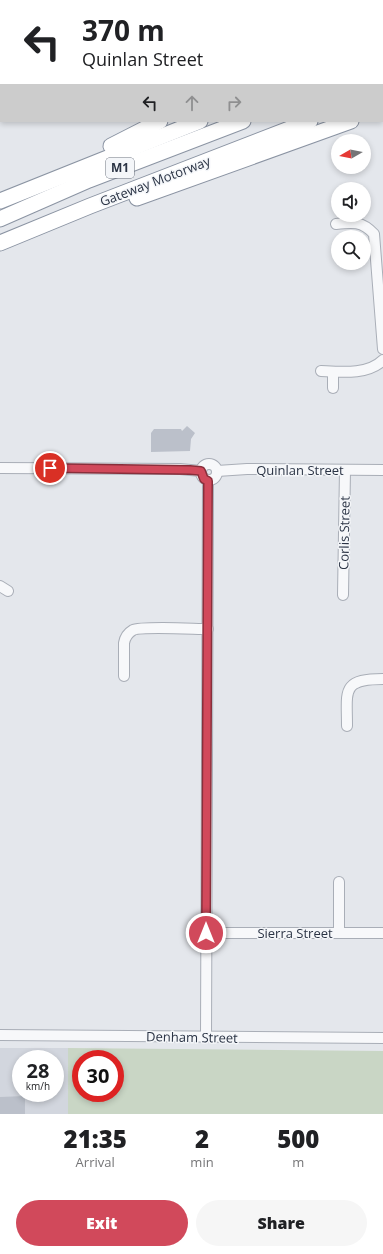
<!DOCTYPE html>
<html lang="en">
<head>
<meta charset="utf-8">
<style>
	:root { --surface:#fff; --page:#f6f6f6; --text:#202124; --muted:#757577; --accent:#d1495b }
	body { margin:0; font-family:"Open Sans",sans-serif; background:var(--page); color:var(--text); height:100vh; display:flex; flex-direction:column; font-size:15px; white-space:nowrap }
	* { box-sizing:border-box; margin:0 }
	p { font-size:13px; color:var(--muted) }
	.icon { flex:none; width:22px; height:22px; fill:none; stroke:currentColor; stroke-width:2; stroke-linecap:round; stroke-linejoin:round }
	.map { position:relative; height:1114px; overflow:hidden }
	.side { display:flex; flex-direction:column; background:var(--surface); flex:1 }
	.side>* { flex:none }
	.hud { position:absolute; left:0px; top:0px; width:383px; height:122px; box-shadow:0 2px 6px #0003; background:#fff; color:var(--text); overflow:hidden }
	.needle { width:26px; rotate:261deg }
	.buttons { position:absolute; left:331px; top:134px; display:grid; gap:8px }
	.buttons a { display:grid; place-items:center; width:40px; height:40px; border-radius:50%; background:var(--surface); box-shadow:0 2px 6px #0003; font-size:20px }
	.speed { position:absolute; left:12px; top:1050px; display:flex; gap:8px; font-size:20px; font-weight:700; text-align:center }
	.speed>* { display:grid; place-content:center; width:52px; height:52px; border-radius:50%; background:var(--surface); box-shadow:0 2px 6px #0003; line-height:1 }
	.speed small { font-size:10px; font-weight:400 }
	.speed .limit { border:6px solid #d22; background:#fff; color:#111 }
	.pin { position:absolute; display:grid; place-items:center; width:34px; height:34px; color:#fff; margin:-17px; border:2px solid #fff; border-radius:50%; box-shadow:0 1px 4px #0007 }
	.me { position:absolute; width:44px; margin:-22px; rotate:0deg; stroke-linejoin:round; filter:drop-shadow(0 0 3px #0008) }
	.turn { display:flex; align-items:center; gap:14px; height:84px; padding:0 16px; font-size:18px }
	.turn .icon { width:52px; height:52px; stroke-width:2.5 }
	.turn b { display:block; font-size:28px; line-height:34px }
	.lanes { display:flex; align-items:center; height:38px; padding:0 16px; background:#0003; justify-content:center; gap:20px; direction:ltr }
	.lanes .off { opacity:.35 }
	.eta { display:flex; justify-content:space-evenly; align-items:center; height:68px; text-align:center }
	.eta b { font-size:24px; font-weight:800; line-height:28px }
	.button { display:flex; gap:8px; margin-top:auto; padding:8px 16px }
	.button a { flex:1; height:46px; border-radius:24px; background:var(--accent); color:#fff; font-size:16px; font-weight:800; line-height:46px; text-align:center }
	.button a+a { background:var(--page); color:var(--text) }
	.map>svg:first-child { display:block }
</style>
</head>
<body>
<div class="map">
<svg width="383" height="1114" viewBox="0 0 383 1114">
	<rect width="100%" height="100%" fill="#e4e7ec"/>
	<!-- built -->
	<path fill="#d2d6de" fill-rule="evenodd" d="M0,1048H68V1114H0ZM21,1059H55V1093H21Z"/>
	<!-- green -->
	<g fill="#c9d6c5" fill-rule="evenodd">
		<path d="M0,0H287L1,1V5Z"/>
		<path d="M68,1048L383,1051V1114H68ZM81,1059H115V1093H81Z"/>
	</g>
	<!-- building -->
	<g fill="#bbc0ca">
		<path d="M187,426L195,433L191,439L190,451L151,452V433L154,429H181L182,431Z"/>
		<path d="M25,1096V1114H0V1097Z"/>
	</g>
	<g fill="none" stroke-linecap="round" stroke-linejoin="round">
		<!-- minor casing -->
		<g stroke="#a9aeb7" stroke-width="12">
			<g id="minor">
				<path d="M336,224C353,222 362,221 374,234L383,349"/>
				<path d="M321,371C341,372 368,375 383,360"/>
				<path d="M333,372V388"/>
				<circle cx="209" cy="472" r="8"/>
				<path d="M0,468L180,469L201,471"/>
				<path d="M217,471L247,469L383,470"/>
				<path d="M0,586L8,591"/>
				<path d="M343,595L345,470"/>
				<path d="M124,676V643C125,637 128,633 133,630C141,626 195,629 208,629"/>
				<path d="M347,726C347,691 341,679 383,679"/>
				<path d="M206,933H383"/>
				<path d="M339,933V882"/>
				<path d="M0,1035L383,1038"/>
				<path d="M206,1037L208,481"/>
			</g>
		</g>
		<!-- highway casing -->
		<g stroke="#8b94a3" stroke-width="17">
			<g id="highway">
				<path d="M309,1L311,0"/>
				<path d="M358,1L362,0"/>
				<path d="M382,10H383"/>
				<path d="M382,71L383,70"/>
				<path d="M382,94L383,93"/>
				<path d="M0,96H1"/>
				<path d="M382,110L383,109"/>
				<path d="M0,112H1"/>
				<path d="M111,146L160,121"/>
				<path d="M137,198L351,121"/>
				<path d="M0,201L200,121"/>
				<path d="M0,219L89,180L243,121"/>
				<path d="M0,243L90,206L310,121"/>
			</g>
		</g>
		<!-- minor -->
		<use href="#minor" stroke="#f7f8fa" stroke-width="10"/>
		<!-- highway -->
		<use href="#highway" stroke="#fff" stroke-width="15"/>
	</g>
	<g fill="none" stroke-linecap="round" stroke-linejoin="round">
		<!-- route casing -->
		<g stroke="#882f3b" stroke-width="10">
			<path id="route" d="M50,468L190,470L201,471L204,479L208,481L206,933"/>
		</g>
		<!-- route -->
		<use href="#route" stroke="#d1495b" stroke-width="7"/>
	</g>
	<g text-anchor="middle" stroke-width="3" stroke-linejoin="round" paint-order="stroke">
		<!-- shield labels -->
		<rect fill="#f4f6f9" stroke="#676e7b" stroke-width="1" x="106" y="158" width="28" height="20" rx="3"/>
		<g font-size="12" font-weight="bold" fill="#2b3445">
			<text x="120" y="172">M1</text>
		</g>
		<!-- street labels -->
		<g font-size="13" fill="#2b3445" stroke="#f4f6f9">
			<text transform="translate(155 181) rotate(-21)" y="5">Gateway Motorway</text>
			<text x="300" y="475">Quinlan Street</text>
			<text transform="translate(344 533) rotate(-89)" y="5">Corlis Street</text>
			<text x="295" y="938">Sierra Street</text>
			<text transform="translate(192 1037) rotate(1)" y="5">Denham Street</text>
		</g>
	</g>
</svg>
<div class="buttons">
<a><svg class="needle" viewBox="-14 -14 28 28"><path d="M0-13l5 13h-10z" fill="#e53935"/><path d="M0 13l5-13h-10z" fill="#757577"/></svg></a>
<a><svg class="icon" aria-label="sound" viewBox="0 0 24 24"><path d="M4 9h4l5-4v14l-5-4H4zM17 9q2 3 0 6"/></svg></a>
<a><svg class="icon" aria-label="search" viewBox="0 0 24 24"><circle cx="10" cy="10" r="6"/><path d="M15 15l6 6"/></svg></a>
</div>
<div class="speed"><div>28<small>km/h</small></div><div class="limit">30</div></div>
<div class="pin" style="left:50px;top:468px;background:#d93025"><svg class="icon" aria-label="arrive" viewBox="0 0 24 24"><path d="M6 21V4h12l-3 4 3 4H6"/></svg></div>
<svg class="me" style="left:206px;top:933px" viewBox="-20 -20 40 40"><circle r="17" fill="#d1495b" stroke="#fff" stroke-width="3"/><path d="M0-11L8 9 0 5-8 9z" fill="#fff"/></svg>
<div class="hud">
<div class="turn"><svg class="icon" aria-label="left" viewBox="0 0 24 24"><path d="M17 20v-9H6M10 6l-5 5 5 5"/></svg><div><b>370 m</b>Quinlan Street</div></div>
<div class="lanes"><svg class="icon" aria-label="left" viewBox="0 0 24 24"><path d="M17 20v-9H6M10 6l-5 5 5 5"/></svg><svg class="icon off" aria-label="ahead" viewBox="0 0 24 24"><path d="M12 20V5M6 11l6-6 6 6"/></svg><svg class="icon off" aria-label="right" viewBox="0 0 24 24"><path d="M7 20v-9h11M14 6l5 5-5 5"/></svg></div>
</div>
</div>
<section class="side">
<div class="eta">
<div><b>21:35</b><p>Arrival</p></div>
<div><b>2</b><p>min</p></div>
<div><b>500</b><p>m</p></div>
</div>
<div class="button"><a>Exit</a><a>Share</a></div>
</section>
</body>
</html>
